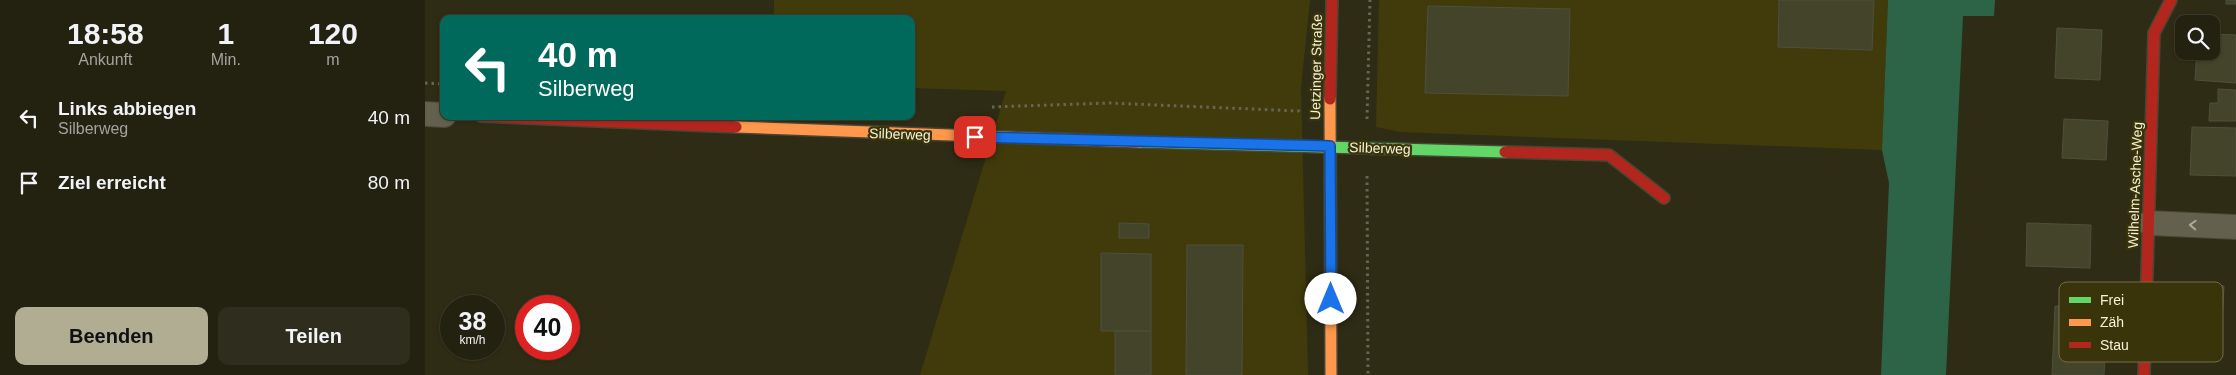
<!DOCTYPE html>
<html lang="de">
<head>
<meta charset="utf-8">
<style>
	:root { --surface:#232110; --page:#2f2e1e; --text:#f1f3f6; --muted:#a3a39f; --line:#403e30; --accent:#b0ad93 }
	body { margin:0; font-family:Arial,sans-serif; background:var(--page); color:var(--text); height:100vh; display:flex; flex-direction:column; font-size:19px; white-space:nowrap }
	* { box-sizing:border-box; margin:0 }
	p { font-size:16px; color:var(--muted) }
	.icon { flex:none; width:28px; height:28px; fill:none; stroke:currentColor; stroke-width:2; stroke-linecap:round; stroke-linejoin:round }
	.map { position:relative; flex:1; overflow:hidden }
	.drawer { display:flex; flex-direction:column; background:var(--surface); width:425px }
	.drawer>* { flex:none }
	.banner { position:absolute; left:15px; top:15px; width:475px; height:105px; border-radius:10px; box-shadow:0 1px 4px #0004,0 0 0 1px var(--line); background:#00695c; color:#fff; overflow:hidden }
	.fabs { position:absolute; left:1750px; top:15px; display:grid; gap:10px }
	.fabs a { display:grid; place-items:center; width:45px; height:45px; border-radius:10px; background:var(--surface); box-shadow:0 1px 4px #0004,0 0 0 1px var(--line); font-size:25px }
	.speed { position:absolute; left:15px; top:295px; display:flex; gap:10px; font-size:25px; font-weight:700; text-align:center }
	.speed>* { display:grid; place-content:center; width:65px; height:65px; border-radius:50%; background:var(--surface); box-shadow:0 1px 4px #0004,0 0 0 1px var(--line); line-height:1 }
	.speed small { font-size:12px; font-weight:400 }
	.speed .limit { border:8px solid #d22; background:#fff; color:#111 }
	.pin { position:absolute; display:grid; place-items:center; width:42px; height:42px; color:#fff; margin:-21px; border-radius:10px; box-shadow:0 2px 8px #0006 }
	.me { position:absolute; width:55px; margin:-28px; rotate:0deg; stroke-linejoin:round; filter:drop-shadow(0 0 4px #0008) }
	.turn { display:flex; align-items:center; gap:18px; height:105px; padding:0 15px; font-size:22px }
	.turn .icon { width:65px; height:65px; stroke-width:2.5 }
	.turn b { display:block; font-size:35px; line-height:42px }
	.eta { display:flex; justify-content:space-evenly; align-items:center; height:85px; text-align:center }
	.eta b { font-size:30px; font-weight:800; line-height:35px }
	.primary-button { display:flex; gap:10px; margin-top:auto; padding:10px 15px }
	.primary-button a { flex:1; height:58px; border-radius:10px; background:var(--accent); color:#111; font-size:20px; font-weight:800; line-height:58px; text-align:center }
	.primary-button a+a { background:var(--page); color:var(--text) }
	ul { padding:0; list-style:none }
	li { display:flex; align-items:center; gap:15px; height:65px; padding:0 15px }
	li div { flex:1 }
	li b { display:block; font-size:19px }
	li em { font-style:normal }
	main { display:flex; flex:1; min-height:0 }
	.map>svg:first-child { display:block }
</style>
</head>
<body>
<main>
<section class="drawer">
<div class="eta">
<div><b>18:58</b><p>Ankunft</p></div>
<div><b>1</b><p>Min.</p></div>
<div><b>120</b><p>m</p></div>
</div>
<ul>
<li><svg class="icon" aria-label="left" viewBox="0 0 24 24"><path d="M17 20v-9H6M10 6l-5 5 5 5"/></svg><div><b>Links abbiegen</b><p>Silberweg</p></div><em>40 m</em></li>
<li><svg class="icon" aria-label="arrive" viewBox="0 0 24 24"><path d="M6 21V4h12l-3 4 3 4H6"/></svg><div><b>Ziel erreicht</b></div><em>80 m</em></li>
</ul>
<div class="primary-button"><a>Beenden</a><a>Teilen</a></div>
</section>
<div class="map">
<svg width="1811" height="375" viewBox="0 0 1811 375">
	<rect width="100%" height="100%" fill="#2f2c15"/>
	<!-- built -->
	<g fill="#413b0c">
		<path d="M349,0H885L876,88L883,375H495L581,91L486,88V19H349Z"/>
		<path d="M954,0H1463L1457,150L975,132L951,127Z"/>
	</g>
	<!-- green -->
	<path fill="#2d6347" d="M1463,0H1570L1569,16H1538L1521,375H1456L1464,183L1457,150Z"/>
	<!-- building -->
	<g fill="#44442b" stroke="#4f503c">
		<path d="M1354,0H1449L1447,50L1353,47Z"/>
		<rect x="1801" y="0" width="10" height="4"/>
		<path d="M1003,6L1145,9L1143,96L1000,93Z"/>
		<path d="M1632,28L1677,30L1675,80L1630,78Z"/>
		<path d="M1786,34L1811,35V83L1770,80L1772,51H1786Z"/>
		<path d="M1793,89L1811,90V121H1784L1785,103H1793Z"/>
		<path d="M1639,119L1683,121L1681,160L1637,158Z"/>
		<path d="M1767,127L1811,128V176L1765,175Z"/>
		<path d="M694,223L724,224V238H694Z"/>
		<path d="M1602,223L1666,225L1665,268L1601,266Z"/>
		<path d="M762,245H818L817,375H761Z"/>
		<path d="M676,253L726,254V331H676Z"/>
		<path d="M1752,283L1799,286L1796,342L1749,340Z"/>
		<path d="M1630,306L1665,308V325L1682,326L1679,375H1627Z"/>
		<rect x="690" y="331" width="36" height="44"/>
	</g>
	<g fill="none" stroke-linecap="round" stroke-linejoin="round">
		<!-- street casing -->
		<g stroke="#474534" stroke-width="26">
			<g id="street">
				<path d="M0,114L19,115"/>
				<path d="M1724,223L1811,227"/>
			</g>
		</g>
		<!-- fast casing -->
		<g stroke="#474534" stroke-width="14">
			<path id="fast" d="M715,142L1080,152"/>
		</g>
		<!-- slow casing -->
		<g stroke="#474534" stroke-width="14">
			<g id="slow">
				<path d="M905,99L906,375"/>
				<path d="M311,127L715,142"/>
			</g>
		</g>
		<!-- jam casing -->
		<g stroke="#474534" stroke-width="14">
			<g id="jam">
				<path d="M905,99L907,0"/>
				<path d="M56,116L311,127"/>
				<path d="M1080,152L1184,155L1239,198"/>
				<path d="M1719,375L1729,33L1746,0"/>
			</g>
		</g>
		<!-- path -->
		<g stroke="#686554" stroke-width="3" stroke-dasharray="2.5 4" stroke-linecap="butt">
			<path d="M0,83L19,84"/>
			<path d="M567,107L684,103L874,111L877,114"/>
			<path d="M942,119L945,0"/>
			<path d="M942,176L943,375"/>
		</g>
		<!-- street -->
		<use href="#street" stroke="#63614d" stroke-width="24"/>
		<!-- fast -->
		<use href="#fast" stroke="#63d668" stroke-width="11"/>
		<!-- slow -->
		<use href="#slow" stroke="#ff974d" stroke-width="11"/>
		<!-- jam -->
		<use href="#jam" stroke="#b3261e" stroke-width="11"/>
	</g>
	<!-- one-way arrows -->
	<defs><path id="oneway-chevron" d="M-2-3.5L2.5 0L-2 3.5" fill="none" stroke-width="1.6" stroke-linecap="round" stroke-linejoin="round" transform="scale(1.25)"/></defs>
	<use stroke="#acaa92" href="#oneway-chevron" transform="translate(1768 225) rotate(-178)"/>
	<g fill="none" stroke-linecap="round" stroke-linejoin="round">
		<!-- route casing -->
		<g stroke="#114b97" stroke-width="12">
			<path id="route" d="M550,137L905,146L906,299"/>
		</g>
		<!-- route -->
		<use href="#route" stroke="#1a73e8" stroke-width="9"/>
	</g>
	<g text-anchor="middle" stroke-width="4.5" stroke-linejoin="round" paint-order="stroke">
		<!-- street labels -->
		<g font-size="14" fill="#f6f2d7" stroke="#3a340a">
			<text transform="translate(891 67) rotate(-89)" y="5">Uetzinger Straße</text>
			<text transform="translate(475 134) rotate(2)" y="5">Silberweg</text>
			<text transform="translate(955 148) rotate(2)" y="5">Silberweg</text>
			<text transform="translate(1710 185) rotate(-88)" y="5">Wilhelm-Asche-Weg</text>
		</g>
	</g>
	<!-- legend -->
	<rect x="1634" y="282" width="164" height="80" rx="8" fill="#3a340a" stroke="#726d48" stroke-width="1"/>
	<rect x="1644" y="297" width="22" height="6" fill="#63d668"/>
	<rect x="1644" y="319" width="22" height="7" fill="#ff974d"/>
	<rect x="1644" y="342" width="22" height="6" fill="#b3261e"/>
	<g font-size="14" fill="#f6f2d7">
		<text x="1675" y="305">Frei</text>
		<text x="1675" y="327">Zäh</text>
		<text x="1675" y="350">Stau</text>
	</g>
</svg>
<div class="fabs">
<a><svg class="icon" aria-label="search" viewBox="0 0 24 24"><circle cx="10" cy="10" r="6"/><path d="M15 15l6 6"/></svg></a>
</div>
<div class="speed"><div>38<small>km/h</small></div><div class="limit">40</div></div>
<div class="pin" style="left:550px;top:137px;background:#d93025"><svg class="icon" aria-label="arrive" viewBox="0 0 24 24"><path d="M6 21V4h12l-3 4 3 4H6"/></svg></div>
<svg class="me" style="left:906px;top:299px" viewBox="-20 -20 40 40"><circle r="19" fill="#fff"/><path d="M0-13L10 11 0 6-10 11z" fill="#1a73e8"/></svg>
<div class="banner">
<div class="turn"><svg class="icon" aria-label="left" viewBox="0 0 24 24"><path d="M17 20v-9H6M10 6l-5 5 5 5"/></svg><div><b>40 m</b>Silberweg</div></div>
</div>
</div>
</main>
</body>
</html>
